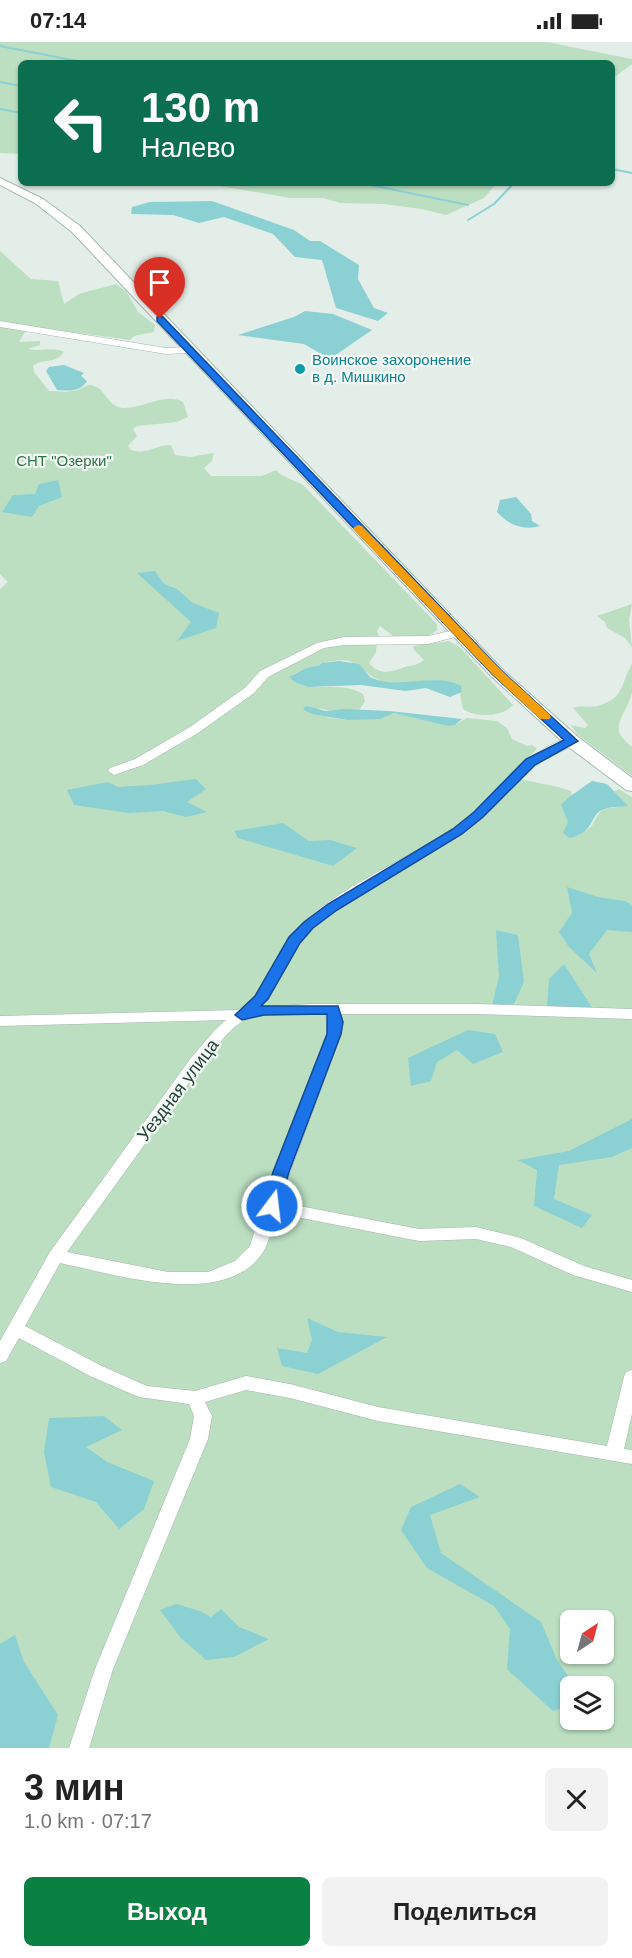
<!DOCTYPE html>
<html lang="ru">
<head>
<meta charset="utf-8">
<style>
	:root { --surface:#fff; --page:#f2f2f2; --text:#222; --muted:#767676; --accent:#0b8043 }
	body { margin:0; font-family:Helvetica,sans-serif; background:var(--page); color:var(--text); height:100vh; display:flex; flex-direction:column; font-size:22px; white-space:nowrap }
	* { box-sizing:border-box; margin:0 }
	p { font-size:20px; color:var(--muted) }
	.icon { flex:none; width:33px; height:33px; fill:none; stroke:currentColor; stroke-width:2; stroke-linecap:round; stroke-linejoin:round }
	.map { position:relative; height:1706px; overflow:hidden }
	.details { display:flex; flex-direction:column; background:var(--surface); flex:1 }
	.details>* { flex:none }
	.top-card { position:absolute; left:18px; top:18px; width:597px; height:126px; border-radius:9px; box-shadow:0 2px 4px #0004; background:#0b6e4f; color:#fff; overflow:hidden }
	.needle { width:39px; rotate:36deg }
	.fabs { position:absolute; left:560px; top:1568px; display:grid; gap:12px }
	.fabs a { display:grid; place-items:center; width:54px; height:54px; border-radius:9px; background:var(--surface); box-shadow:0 2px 4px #0004; font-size:30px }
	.pin { position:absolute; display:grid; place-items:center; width:51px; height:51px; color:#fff; margin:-62px -26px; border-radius:50% 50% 50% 0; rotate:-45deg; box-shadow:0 0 6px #0007 }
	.pin .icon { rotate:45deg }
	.me { position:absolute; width:66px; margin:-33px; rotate:15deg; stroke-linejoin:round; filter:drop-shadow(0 0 4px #0008) }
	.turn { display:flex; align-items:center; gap:21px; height:126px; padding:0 24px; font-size:27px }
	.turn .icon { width:78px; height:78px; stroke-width:2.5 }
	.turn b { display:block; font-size:42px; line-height:51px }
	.round { display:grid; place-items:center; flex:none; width:63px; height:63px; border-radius:9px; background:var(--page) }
	.summary { display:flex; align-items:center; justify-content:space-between; height:102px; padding:0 24px }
	h1 { font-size:36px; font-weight:800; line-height:45px }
	.cta { display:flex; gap:12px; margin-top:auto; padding:12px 24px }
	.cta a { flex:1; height:69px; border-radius:9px; background:var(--accent); color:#fff; font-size:24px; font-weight:800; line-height:69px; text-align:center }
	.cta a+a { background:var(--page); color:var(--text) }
	.status { display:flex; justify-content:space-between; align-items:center; height:42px; padding:0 30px; background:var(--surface); direction:ltr }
	.status svg { height:16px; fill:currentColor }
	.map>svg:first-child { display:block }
</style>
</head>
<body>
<div class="status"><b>07:14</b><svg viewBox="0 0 49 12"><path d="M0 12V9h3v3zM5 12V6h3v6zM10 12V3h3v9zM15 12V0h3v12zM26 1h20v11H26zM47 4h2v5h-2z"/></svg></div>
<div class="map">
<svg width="632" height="1706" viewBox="0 0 632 1706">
	<rect width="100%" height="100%" fill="#e4eee8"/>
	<!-- green -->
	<g fill="#bcdfc2" fill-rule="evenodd">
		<path d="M0,0H547L632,17V22L612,37V21H21V112L0,111Z"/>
		<path d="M203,141H497L484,156L446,173L421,167L383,162L340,161L323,156H290Z"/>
		<path d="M0,209L31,237L58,239L64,262L79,252L116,242L126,249L138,270L155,283L154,290L134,294L130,298L42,286L38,290L26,288L19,300L40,299V303L28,307C41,310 55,304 64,310C53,324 44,315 33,324L34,330L49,349C57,349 69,351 77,348C85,346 86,341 94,344C107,348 106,364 123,366C141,367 167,350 183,360L188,375L177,380L137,384L133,387L137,394L128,404L131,408C147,413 155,403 171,403L175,413L190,415L214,411L212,419L204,426L211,434H262L276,428C285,437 293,437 303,443L437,582V588L429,594L396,596L380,584L377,589L379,594L377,596L376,610L369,621C380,634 392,630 405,625C412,623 418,623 424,618L414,608L413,604L449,599L461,606L513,663C503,675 476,676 463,667L460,652L462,650C435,628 415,646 386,640C369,637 361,623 349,619C340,617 330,620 321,621L320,623L306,626L292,633L296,641C319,650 342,639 363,652L365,659L359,669C346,667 331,671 319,666L326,675L347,678L394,671L455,683L467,676L497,679L507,686L512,697L527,704L532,703L537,707L509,734C530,740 550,742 571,749L572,755L565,758L563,768L578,794C582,790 590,787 593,782C601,767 601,766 619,765V754L613,750L619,747L632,755V1706H0V547L8,540L0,532ZM570,1578H603V1611H570ZM570,1644H603V1677H570Z"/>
		<path d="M632,562L629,578L632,605L625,596L607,586L605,580L597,574Z"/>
		<path d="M632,622C632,631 632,642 632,651C625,676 606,685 632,705V734L577,692L571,683L585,686L588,683L573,666C581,663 589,666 597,664C625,657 620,642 632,622Z"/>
	</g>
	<!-- water -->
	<g fill="#8bd0d3">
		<path d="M212,159L294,188L310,199H320L359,223L358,237L374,266L388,271L378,279L336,266L322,218L295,215L273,192L224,175L199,181L173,173L131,172L132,165L150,160Z"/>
		<path d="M305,269L333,272L372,288L330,317L304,302L238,293L294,275Z"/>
		<path d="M64,323L84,331L81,334L87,339C80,350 69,349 57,348L46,329L49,325Z"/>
		<path d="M58,438L62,455L39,464L32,475L2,470L13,453L35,452L39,442Z"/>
		<path d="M516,455L531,472L532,479L540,484C522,489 509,483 497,470L500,458Z"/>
		<path d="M155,529L164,542L177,547L193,561L219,571L216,586L177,599L191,580L137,531Z"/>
		<path d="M339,619L359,622C364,626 366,633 372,636C398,648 436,630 461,644L462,650L450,655L426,646L406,649L361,643L309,645L296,641L289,635L306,626L320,623L321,621Z"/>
		<path d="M306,664L326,669L344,667L390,669L462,677L455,683L448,684L394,671L380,677L347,678L312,672L303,667Z"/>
		<path d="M196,737L206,747L187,760L207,770L186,775L163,769L129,771L74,763L67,748L108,740L118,745L150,743Z"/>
		<path d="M592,739L607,742L628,764C620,765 610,764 602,768C590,773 594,792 569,796L563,791L568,780L561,763C566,756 584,745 592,739Z"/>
		<path d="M283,781L309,799L330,798L357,806L333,824L238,796L234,789Z"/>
		<path d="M567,845L598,855L625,859L632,863V890L607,888L589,912L597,931L569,905L559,890L572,871Z"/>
		<path d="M496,888L518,893L524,940L514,962L492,964L499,934Z"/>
		<path d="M564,922L593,967L547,965L549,937Z"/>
		<path d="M468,988L495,992L503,1010L473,1022L457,1008L437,1020L431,1039L411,1044L408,1016Z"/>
		<path d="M632,1077V1106L612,1115L559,1123L554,1157L592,1173L582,1186L534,1164L537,1128L518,1118L569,1109Z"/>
		<path d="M307,1276L338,1290L387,1295L318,1332L282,1324L277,1306L307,1311L312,1298Z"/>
		<path d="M104,1374L122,1388L86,1405L107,1420L154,1439L144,1467L119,1487L96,1460L51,1445L44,1410L49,1376Z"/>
		<path d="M460,1442L480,1455L430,1473L441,1511L541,1580L557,1618L575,1644H570V1664L553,1669L507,1627L510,1587L494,1564L427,1526L401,1488L411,1465Z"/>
		<path d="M176,1562L200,1569L211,1575L221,1567L239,1585L269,1597L234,1615L206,1618L181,1596L160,1568Z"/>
		<path d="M15,1593L24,1620L58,1673L49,1706H0V1602Z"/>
	</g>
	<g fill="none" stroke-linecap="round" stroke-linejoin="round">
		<!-- stream -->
		<g stroke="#8bd0d3" stroke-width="2">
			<path d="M0,4L87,21"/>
			<path d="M0,40L21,44"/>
			<path d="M0,67L21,71"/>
			<path d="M612,127L632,131"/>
			<path d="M361,141L468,163"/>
			<path d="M468,178L494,162L514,141"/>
		</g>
		<!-- street casing -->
		<g stroke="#a6b6af" stroke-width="1">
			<g id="street">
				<path d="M0,279L166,306L189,305L194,308L189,311L166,312L0,285Z"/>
				<path d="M459,587L465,591L463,593L428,602L344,603L324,606L268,635L254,651L198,691L143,723L114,733L108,729L110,726L135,717L190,685L246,645L260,629L317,601L344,595L428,594Z"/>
				<path d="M572,695L578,699L576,702L534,723L483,776L462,792L337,868L314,886L300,901L268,957L261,965L311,962H477L632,967V977L477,972H340L341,992L279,1160L419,1187L476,1185L521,1196L584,1224L632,1238V1250L573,1233L511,1205L476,1197L419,1199L276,1171C272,1183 270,1199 263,1210C226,1268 114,1232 60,1221L25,1284L102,1324L147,1344L195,1349L246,1334L290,1342L378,1365L607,1404L624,1335L626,1330L632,1328V1372L624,1407L632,1408V1422L378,1379L290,1356L246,1348L205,1360L212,1374L208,1397L113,1627L89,1706H69L95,1627L190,1397L194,1374L189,1362L139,1355L90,1334L19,1296L6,1319L0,1321V1299L50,1210L191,1016L214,989L226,978L0,984V974L238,968C244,964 251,959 256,954C274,931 281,902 303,881C351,836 420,814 472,772C506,744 525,707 572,695ZM326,972L327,992L273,1130L250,1204L235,1219L208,1230H168L67,1210L201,1024C213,1010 230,984 247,977C264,970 307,972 326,972Z"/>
			</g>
		</g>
		<!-- secondary casing -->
		<g stroke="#a2baaf" stroke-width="2">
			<path id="secondary" d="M0,136L43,157L80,184L503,628L578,695L632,736V749L626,748L566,703L491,634L72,190L35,161L0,143Z"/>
		</g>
		<!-- street -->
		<use href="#street" fill="#fff" fill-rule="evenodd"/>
		<!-- secondary -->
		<use href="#secondary" fill="#fff" fill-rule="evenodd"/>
	</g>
	<!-- route -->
	<path fill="#1a73e8" stroke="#114b97" stroke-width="1.5" d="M160,274L163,275L501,628L578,699L535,723L483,775L462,792L337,868L313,886L300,901L268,957L261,964H338L343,980L341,992L289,1130L279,1164L277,1168H266L264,1164L273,1130L327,992V972L264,973L242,978L235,973L255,954L289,895L304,880L328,862L453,787L474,770L526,717L564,698L493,633L157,279V275Z"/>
	<!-- slow -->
	<path fill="#f59e0b" d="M358,483L362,484L501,628L549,672L551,675L549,677H540L493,633L354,488L353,486Z"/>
	<!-- markers -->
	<circle fill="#0f9aa8" stroke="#f4faf7" stroke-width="2" cx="300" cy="327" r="6"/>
	<g text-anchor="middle" stroke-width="4.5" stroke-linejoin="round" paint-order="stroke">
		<!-- far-culture labels -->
		<g font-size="15" fill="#0d838f" stroke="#f4faf7" text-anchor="start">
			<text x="312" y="323">Воинское захоронение<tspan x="312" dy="17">в д. Мишкино</tspan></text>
		</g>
		<!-- far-park labels -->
		<g font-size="15" fill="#2c7741" stroke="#f4faf7">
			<text x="64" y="424">СНТ "Озерки"</text>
		</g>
		<!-- street labels -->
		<g font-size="18" fill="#234035" stroke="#f4faf7">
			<text transform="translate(178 1048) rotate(-53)" y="6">Уездная улица</text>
		</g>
	</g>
</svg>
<div class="fabs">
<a><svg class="needle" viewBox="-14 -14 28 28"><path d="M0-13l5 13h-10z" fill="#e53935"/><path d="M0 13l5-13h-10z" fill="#767676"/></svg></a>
<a><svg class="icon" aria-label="layers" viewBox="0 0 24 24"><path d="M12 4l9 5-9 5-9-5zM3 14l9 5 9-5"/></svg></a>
</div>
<div class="pin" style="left:160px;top:277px;background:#d93025"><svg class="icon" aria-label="arrive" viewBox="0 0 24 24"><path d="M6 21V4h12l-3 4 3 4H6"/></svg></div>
<svg class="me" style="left:272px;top:1164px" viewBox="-20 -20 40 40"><circle r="17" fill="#1a73e8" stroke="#fff" stroke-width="3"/><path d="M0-11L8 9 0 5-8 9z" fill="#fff"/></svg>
<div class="top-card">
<div class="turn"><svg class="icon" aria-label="left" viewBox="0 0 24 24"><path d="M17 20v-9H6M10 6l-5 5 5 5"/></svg><div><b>130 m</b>Налево</div></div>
</div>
</div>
<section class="details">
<div class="summary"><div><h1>3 мин</h1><p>1.0 km · 07:17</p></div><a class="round"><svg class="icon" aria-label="close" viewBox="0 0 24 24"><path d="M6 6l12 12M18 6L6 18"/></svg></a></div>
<div class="cta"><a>Выход</a><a>Поделиться</a></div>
</section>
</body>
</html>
